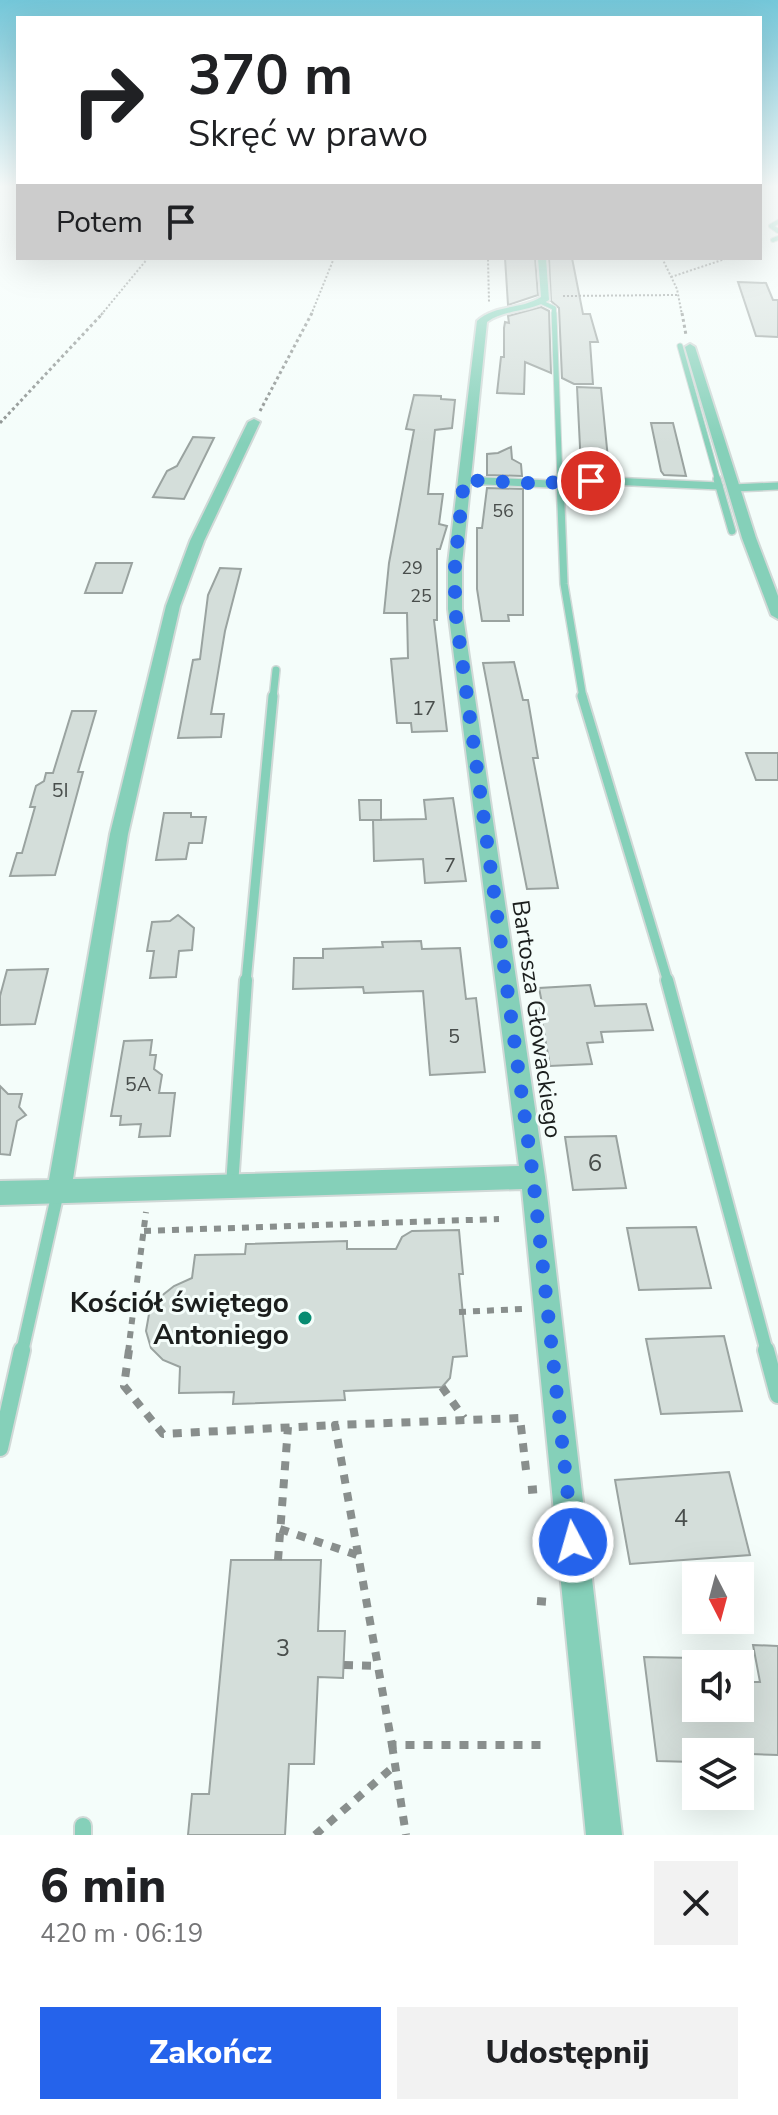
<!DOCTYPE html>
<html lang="pl">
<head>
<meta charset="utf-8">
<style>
	:root { --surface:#fff; --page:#f2f2f2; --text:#202124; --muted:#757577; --accent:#2563eb }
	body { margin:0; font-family:"Nunito Sans",sans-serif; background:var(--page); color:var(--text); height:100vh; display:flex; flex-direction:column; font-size:30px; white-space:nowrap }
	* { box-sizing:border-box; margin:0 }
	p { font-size:26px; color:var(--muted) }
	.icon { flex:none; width:44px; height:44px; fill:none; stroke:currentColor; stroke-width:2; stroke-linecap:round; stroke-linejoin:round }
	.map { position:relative; height:1835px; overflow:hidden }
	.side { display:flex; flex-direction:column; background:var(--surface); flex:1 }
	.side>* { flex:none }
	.hud { position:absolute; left:16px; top:16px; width:746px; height:244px; border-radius:0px; box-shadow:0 8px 32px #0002; background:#fff; color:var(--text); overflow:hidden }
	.needle { width:52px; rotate:174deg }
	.fabs { position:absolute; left:682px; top:1562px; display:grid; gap:16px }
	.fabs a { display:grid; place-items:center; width:72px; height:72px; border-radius:0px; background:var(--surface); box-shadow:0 8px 32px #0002; font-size:40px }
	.pin { position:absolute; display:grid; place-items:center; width:68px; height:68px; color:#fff; margin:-34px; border:4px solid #fff; border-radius:50%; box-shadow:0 2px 8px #0007 }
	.me { position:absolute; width:88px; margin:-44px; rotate:354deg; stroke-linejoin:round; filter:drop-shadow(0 0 6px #0008) }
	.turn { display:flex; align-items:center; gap:28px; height:168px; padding:0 40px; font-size:36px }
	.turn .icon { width:104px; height:104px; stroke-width:2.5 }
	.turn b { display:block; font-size:56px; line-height:68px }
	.then { display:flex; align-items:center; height:76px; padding:0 40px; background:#0003; gap:16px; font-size:30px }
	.round { display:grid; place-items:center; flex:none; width:84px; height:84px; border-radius:0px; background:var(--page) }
	.headline { display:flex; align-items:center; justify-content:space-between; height:136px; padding:0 40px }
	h1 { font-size:48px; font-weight:800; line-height:60px }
	.button { display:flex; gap:16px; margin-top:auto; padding:16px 40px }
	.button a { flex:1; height:92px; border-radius:0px; background:var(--accent); color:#fff; font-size:32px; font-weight:800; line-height:92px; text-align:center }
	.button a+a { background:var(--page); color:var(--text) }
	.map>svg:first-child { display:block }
</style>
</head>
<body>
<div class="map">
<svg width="778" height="1835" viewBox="0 0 778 1835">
	<rect width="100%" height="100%" fill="#f4fdfa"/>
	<!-- building -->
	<g fill="#d4deda" stroke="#9aa3a0" stroke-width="2">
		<path d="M505,258H535L538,295L508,305Z"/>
		<path d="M549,258H572L583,314H590L598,342H590L593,384H574L562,378L559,308L551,301Z"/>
		<path d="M738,282L766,283L773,300H778V337L756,336Z"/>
		<path d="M541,307L549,311L551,373L525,362L524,394L497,393L501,357H504V328L505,322L509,323L508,316Z"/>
		<path d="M577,387L601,388L609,469L581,467Z"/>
		<path d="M414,395L441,396V399L455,400L452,428L435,430L428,494H443L439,524L447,526L440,549H437V620H434L447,731L412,732L411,723H397L391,659L408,658L407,613H384L389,563L414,430L406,429Z"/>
		<path d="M651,423H673L686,476L664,475L661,471Z"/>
		<path d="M193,437L214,438L184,499L153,497L167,471L177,466Z"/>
		<path d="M511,447L512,459L521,464L522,476L487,475V454L498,453Z"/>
		<path d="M487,488L523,489V615H508L509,621H482L477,589V528H482Z"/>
		<path d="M96,563H132L122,593H85Z"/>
		<path d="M220,568L241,569L225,631L211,714H224L221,737L178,738L193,660L200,659L208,595Z"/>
		<path d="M514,662L523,700H528L538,758H533L558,888L527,889L501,758L483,663Z"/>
		<path d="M72,711H96L78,772H83L55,875L10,876L17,853H22L35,807H30L36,786L44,781L46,773H53Z"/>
		<path d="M746,753H778V780H756Z"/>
		<path d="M453,798L466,881L425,883L423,859L374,861L373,820L426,819L424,800Z"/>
		<path d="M359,800H381V820H360Z"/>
		<path d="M164,813H191V817H206L202,843H189L186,859L156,860Z"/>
		<path d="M178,915L194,928L192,950L179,951L176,977L150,978L154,951H147L152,922L170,921Z"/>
		<path d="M421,941L422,949L460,948L466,999L476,998L485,1072L430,1075L423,991L364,993L363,987L293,989L294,958H323V949L383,947L382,942Z"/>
		<path d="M48,969L35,1024L0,1025V996L7,970Z"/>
		<path d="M590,985L595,1006L646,1004L653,1030L601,1032L603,1042L587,1043L592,1064L550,1066L539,1004L542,1003L539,988Z"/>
		<path d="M152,1040L150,1055H156L154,1069L162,1075L159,1093H175L170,1136L139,1137L141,1124L120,1125L121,1116H111L124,1041Z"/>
		<path d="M0,1086L8,1094H22L19,1107L26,1115L17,1121L10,1155L0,1154Z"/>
		<path d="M616,1136L626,1188L573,1190L565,1137Z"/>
		<path d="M696,1227L711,1288L639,1290L627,1228Z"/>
		<path d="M459,1230L463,1274H459L467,1356L453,1357L450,1378L442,1387L344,1391L345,1400L233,1404L234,1392L179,1393L180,1367L163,1360L151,1348L146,1331L149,1314L159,1298L174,1286L192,1278L195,1255L245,1254L246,1244L347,1241V1249H396L402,1237L412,1231Z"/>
		<path d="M724,1336L742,1411L661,1414L646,1339Z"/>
		<path d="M729,1472L750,1555L630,1564L615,1480Z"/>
		<path d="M231,1560H321L318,1631H345L343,1678L318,1677L314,1764H289L285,1835H188L192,1794H209Z"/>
		<path d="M753,1645L778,1646V1755L696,1752L693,1762L657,1761L644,1657L696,1658V1708H740V1682H760Z"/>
	</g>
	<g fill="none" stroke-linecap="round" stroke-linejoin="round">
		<!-- lane-far5 casing -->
		<g stroke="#d1d9d7" stroke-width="6">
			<g id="lane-far5">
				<path d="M778,222L771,226L778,231"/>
				<path d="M773,240L778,238"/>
				<path d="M541,302L554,308V315"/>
			</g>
		</g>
		<!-- lane-far4 casing -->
		<g stroke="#d1d9d7" stroke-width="7">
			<g id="lane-far4">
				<path d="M554,313L560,481"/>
				<path d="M680,346L718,481"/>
				<path d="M464,480L493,481"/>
				<path d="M555,481H613"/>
			</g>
		</g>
		<!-- lane-far3 casing -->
		<g stroke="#d1d9d7" stroke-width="10">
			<g id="lane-far3">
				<path d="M560,479L564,584L583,698"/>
				<path d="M567,479L719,486"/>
				<path d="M717,479L732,531"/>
				<path d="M464,480L550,484L558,479"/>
				<path d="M733,488L778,486"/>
				<path d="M273,698L276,670"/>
			</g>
		</g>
		<!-- lane-far2 casing -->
		<g stroke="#d1d9d7" stroke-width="13">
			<g id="lane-far2">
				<path d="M582,696L668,982"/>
				<path d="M246,982L273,696"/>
			</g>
		</g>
		<!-- lane-far1 casing -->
		<g stroke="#d1d9d7" stroke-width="16">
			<g id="lane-far1">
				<path d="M667,980L767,1352"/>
				<path d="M232,1186L246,980"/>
				<path d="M22,1352L58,1192"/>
			</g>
		</g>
		<!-- lane casing -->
		<g stroke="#d1d9d7" stroke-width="20">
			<g id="lane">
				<path d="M766,1350L778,1395"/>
				<path d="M0,1448L22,1350"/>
				<path d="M83,1826V1835"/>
			</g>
		</g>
		<!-- street casing -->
		<g stroke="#d1d9d7" stroke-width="4">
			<g id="street">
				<path d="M538,258H546L549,300C530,312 505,309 487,322L462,564V609L545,1177L622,1835H586L522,1189L0,1205V1181L49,1180L110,834L166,606L190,541L248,422L254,419L260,422L204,541L180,606L128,834L73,1179L519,1166L448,609V564L477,321C495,304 521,310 541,297Z"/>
				<path d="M690,344L695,347L756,538L778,596V619L771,615L742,538L685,347Z"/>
			</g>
		</g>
		<!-- path-far3 -->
		<g stroke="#898f8d" stroke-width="2" stroke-dasharray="2 2" stroke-linecap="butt">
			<path d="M484,258L488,260L489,302"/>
			<path d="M662,258L677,289L682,315"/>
			<path d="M671,277L728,258"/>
			<path d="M563,296L677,295"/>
			<path d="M101,315L148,258"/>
			<path d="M311,315L334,258"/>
		</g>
		<!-- path-far2 -->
		<g stroke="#898f8d" stroke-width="3" stroke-dasharray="3 3" stroke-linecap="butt">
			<path d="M682,313L686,335"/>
			<path d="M260,411L312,313"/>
			<path d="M0,423L103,313"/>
		</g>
		<!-- path-far1 -->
		<g stroke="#898f8d" stroke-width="6" stroke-dasharray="7 7" stroke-linecap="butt">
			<path d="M144,1231L499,1219"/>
			<path d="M459,1312L522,1309"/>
			<path d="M128,1352L146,1212"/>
		</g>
		<!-- path -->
		<g stroke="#898f8d" stroke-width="8" stroke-dasharray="9 9" stroke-linecap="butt">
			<path d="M129,1350L124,1386L163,1434L335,1425"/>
			<path d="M442,1387L464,1418"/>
			<path d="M526,1470L520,1418L335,1425L392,1745H543"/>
			<path d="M528,1490L542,1489"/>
			<path d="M280,1529L360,1556"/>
			<path d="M278,1560L288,1427"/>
			<path d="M537,1601L551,1602"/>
			<path d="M344,1665L379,1666"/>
			<path d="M392,1745L406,1835"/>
			<path d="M315,1835L393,1767"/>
		</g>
		<!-- lane-far5 -->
		<use href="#lane-far5" stroke="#85d0b9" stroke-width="4"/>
		<!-- lane-far4 -->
		<use href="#lane-far4" stroke="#85d0b9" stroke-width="5"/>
		<!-- lane-far3 -->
		<use href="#lane-far3" stroke="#85d0b9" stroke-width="7"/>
		<!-- lane-far2 -->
		<use href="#lane-far2" stroke="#85d0b9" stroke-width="9"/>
		<!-- lane-far1 -->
		<use href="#lane-far1" stroke="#85d0b9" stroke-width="12"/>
		<!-- lane -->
		<use href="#lane" stroke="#85d0b9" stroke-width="16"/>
		<!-- street -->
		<use href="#street" fill="#85d0b9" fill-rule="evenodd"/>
	</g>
	<!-- sky -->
	<linearGradient id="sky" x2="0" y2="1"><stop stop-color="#74c7d9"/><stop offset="0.42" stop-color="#fafefd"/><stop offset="1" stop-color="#fafefd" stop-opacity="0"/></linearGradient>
	<rect width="778" height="444" fill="url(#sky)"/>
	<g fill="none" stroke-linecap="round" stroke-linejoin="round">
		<!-- route -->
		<path stroke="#2563eb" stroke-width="14" stroke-dasharray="0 25.2" d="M573,1542L533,1177L455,609V564L464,480L550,484L559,479L591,481"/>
	</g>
	<!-- markers -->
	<circle fill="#068b71" stroke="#f4fdfa" stroke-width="3" cx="305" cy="1318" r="8"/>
	<g text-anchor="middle" stroke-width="6" stroke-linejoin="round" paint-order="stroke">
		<!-- far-number labels -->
		<g font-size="18" fill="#494e4c">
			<text x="503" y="517">56</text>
			<text x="412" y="574">29</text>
			<text x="421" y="602">25</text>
		</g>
		<!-- number labels -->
		<g font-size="20" fill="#494e4c">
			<text x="424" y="715">17</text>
			<text x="60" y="797">5I</text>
			<text x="450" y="872">7</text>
			<text x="454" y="1043">5</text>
			<text x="138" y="1091">5A</text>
		</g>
		<!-- street labels -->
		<g font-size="24" fill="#1b1e1d" stroke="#f4fdfa">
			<text transform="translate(537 1019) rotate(82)" y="8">Bartosza Głowackiego</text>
		</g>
		<!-- near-number labels -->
		<g font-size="24" fill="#494e4c">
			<text x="595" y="1171">6</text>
			<text x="681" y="1526">4</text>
			<text x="283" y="1656">3</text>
		</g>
		<!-- near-poi labels -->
		<g font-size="28" font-weight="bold" fill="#1b1e1d" stroke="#f4fdfa" text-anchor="end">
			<text x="289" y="1312">Kościół świętego<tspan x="289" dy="32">Antoniego</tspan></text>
		</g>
	</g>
</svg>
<div class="fabs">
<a><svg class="needle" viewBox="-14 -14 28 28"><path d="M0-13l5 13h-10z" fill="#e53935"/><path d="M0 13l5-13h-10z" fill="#757577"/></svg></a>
<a><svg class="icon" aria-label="sound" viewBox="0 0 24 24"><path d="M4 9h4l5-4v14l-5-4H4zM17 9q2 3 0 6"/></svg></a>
<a><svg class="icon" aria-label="layers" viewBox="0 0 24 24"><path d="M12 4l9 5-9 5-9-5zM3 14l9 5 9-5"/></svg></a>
</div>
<div class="pin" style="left:591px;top:481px;background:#d93025"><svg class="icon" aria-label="arrive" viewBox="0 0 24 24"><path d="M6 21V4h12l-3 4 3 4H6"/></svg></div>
<svg class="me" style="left:573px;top:1542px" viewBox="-20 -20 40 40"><circle r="17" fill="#2563eb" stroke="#fff" stroke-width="3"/><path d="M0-11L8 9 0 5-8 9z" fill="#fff"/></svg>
<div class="hud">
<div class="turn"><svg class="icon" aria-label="right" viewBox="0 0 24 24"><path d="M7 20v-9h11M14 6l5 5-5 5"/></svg><div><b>370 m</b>Skręć w prawo</div></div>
<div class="then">Potem<svg class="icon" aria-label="arrive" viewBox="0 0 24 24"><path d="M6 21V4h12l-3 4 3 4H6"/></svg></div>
</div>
</div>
<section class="side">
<div class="headline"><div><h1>6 min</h1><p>420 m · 06:19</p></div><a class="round"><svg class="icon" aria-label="close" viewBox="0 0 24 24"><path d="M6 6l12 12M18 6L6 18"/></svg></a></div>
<div class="button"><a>Zakończ</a><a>Udostępnij</a></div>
</section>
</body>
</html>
